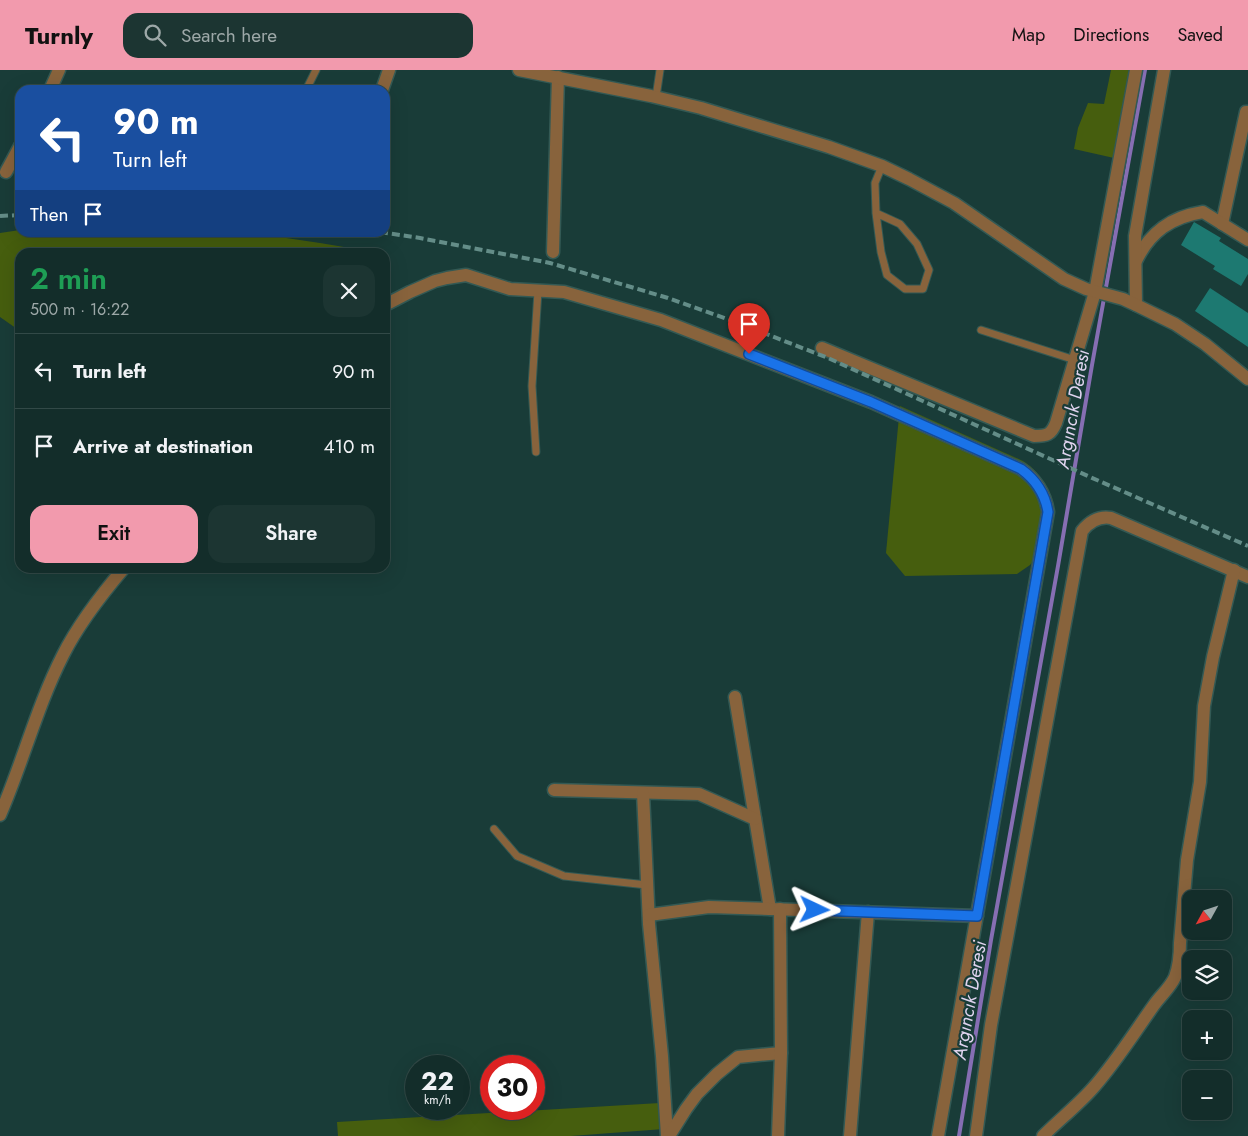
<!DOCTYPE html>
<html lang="en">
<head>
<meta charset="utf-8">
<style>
	:root { --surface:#132d2a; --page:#1c3532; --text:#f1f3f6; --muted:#9da8a8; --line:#324947; --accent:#f29aad }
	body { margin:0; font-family:Jost,sans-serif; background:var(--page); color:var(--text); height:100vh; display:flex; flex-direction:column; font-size:19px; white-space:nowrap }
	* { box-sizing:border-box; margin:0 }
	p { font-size:16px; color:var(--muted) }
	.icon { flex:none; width:28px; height:28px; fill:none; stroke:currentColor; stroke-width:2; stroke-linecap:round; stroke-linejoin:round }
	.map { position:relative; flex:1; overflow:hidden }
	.panel { position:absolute; left:15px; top:178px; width:375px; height:325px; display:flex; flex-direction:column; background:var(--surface); border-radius:15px; box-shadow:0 5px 20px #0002,0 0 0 1px var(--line) }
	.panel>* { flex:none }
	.guide { position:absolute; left:15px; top:15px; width:375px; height:152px; border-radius:15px; box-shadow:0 5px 20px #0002,0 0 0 1px var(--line); background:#1a4fa0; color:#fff; overflow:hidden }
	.needle { width:32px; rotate:230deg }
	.fabs { position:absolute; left:1182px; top:820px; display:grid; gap:10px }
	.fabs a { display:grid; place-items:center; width:50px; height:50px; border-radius:10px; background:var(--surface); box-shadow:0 5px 20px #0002,0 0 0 1px var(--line); font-size:25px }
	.speed { position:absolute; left:405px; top:985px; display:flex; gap:10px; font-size:25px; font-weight:700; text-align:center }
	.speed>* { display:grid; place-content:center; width:65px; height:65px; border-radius:50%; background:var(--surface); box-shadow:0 5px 20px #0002,0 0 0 1px var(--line); line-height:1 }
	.speed small { font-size:12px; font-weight:400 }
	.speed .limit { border:8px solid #d22; background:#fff; color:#111 }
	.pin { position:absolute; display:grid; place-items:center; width:42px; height:42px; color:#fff; margin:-51px -21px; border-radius:50% 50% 50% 0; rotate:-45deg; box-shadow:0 0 5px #0007 }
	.pin .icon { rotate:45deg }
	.me { position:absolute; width:55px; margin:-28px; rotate:92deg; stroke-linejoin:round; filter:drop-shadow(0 0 4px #0008) }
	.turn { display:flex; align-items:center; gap:18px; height:105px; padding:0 15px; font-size:22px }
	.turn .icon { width:65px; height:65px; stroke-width:2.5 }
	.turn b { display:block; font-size:35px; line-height:42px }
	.then { display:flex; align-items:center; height:48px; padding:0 15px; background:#0003; gap:10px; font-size:19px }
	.round { display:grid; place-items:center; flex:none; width:52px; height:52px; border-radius:15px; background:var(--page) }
	.headline { display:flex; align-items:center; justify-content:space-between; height:85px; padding:0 15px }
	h1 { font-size:30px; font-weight:600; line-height:38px; color:#1e9e55 }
	.action { display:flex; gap:10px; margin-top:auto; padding:10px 15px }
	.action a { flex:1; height:58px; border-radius:15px; background:var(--accent); color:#111; font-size:20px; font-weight:600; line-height:58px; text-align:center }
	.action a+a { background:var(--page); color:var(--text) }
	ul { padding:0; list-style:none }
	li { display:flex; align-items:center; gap:15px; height:75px; padding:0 15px; border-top:1px solid var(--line) }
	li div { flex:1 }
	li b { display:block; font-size:19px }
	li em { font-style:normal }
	header { display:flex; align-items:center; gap:30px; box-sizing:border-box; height:70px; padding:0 25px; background:var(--accent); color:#111 }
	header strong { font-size:24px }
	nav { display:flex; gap:28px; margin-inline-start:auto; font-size:18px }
	.search { width:350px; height:45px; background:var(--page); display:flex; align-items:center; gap:12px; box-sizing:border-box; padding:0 18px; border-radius:15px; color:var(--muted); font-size:19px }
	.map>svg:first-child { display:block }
</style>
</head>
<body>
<header>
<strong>Turnly</strong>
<div class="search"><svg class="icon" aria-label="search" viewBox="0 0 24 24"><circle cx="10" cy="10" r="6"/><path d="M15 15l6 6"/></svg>Search here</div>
<nav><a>Map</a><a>Directions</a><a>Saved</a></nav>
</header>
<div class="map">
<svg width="1248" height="1066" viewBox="0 0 1248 1066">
	<rect width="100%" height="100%" fill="#193c38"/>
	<!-- green -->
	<g fill="#465e0e">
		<path d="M1111,0H1129L1114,88L1074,79L1078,58L1088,33L1104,34Z"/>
		<path d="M20,160V162H245L320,173L362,180L360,182H20V261L0,247V163Z"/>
		<path d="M900,336L1023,391C1034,398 1041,406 1046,419L1035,489L1030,495L1017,504L905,506L886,483Z"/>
		<path d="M660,1033L664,1059L571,1066H338L337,1052Z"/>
	</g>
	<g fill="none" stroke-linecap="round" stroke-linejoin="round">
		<!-- stream -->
		<path stroke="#866eb3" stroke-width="4" d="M959,1066L991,870L1058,496L1092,295L1145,0"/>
	</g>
	<!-- building -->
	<g fill="#1d7971">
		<path d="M1194,152L1221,168L1219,171L1248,189V204L1241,216L1213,199L1215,196L1181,175Z"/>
		<path d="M1210,218L1248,243V277L1195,241Z"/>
	</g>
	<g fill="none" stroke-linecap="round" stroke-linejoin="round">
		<!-- service casing -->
		<g stroke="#335954" stroke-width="9">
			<g id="service">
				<path d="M306,20L316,0"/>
				<path d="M656,27L660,0"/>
				<path d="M876,143L900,154L917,174L929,200L923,219H905L887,205L881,182L876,143L875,113L882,96"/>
				<path d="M981,260L1075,290"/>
				<path d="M536,382L532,316L538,221"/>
				<path d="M494,759L517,786L564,806L647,815"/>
			</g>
		</g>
		<!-- minor casing -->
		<g stroke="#335954" stroke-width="15">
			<g id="minor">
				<path d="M50,20L59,0"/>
				<path d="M382,20L389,0"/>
				<path d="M6,102L20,76"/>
				<path d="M1222,154L1246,42H1248"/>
				<path d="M553,182L558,7"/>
				<path d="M1136,191C1150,162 1171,147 1203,142L1248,170"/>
				<path d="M385,235L410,222L435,211L447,208L466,205L510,219L564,222L661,250L871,332L1021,399C1037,410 1045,423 1048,442L938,1066"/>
				<path d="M1136,235L1135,166L1164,0"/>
				<path d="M822,278L1034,366C1047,366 1051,365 1056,353L1095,222L1136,0"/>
				<path d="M735,627L770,839"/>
				<path d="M554,720L699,724L755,749"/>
				<path d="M643,723L649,854L662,986L667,1066"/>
				<path d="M0,745C23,692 37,636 63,585C79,553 101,525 124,498"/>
				<path d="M649,845L709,837L977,846"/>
				<path d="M669,1066L686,1039L697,1024L717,1004L728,995L738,987L781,983"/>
				<path d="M778,1066L781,983L780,839"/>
				<path d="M850,1066L868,842"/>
				<path d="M976,1066L991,955L1082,461C1090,451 1099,446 1111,448L1248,507"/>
				<path d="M1043,1066C1059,1050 1078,1035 1093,1018C1116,992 1134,963 1154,935C1161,925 1170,918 1175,907C1179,896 1180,885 1180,873L1187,790L1200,712L1204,636L1213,587L1234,500"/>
			</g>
		</g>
		<!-- tertiary casing -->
		<g stroke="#335954" stroke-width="15">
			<path id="tertiary" d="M519,0L651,26L701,38L829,77L882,96L909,109L954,133L1064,209L1086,219L1123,229L1136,235L1175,254L1205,274L1248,309"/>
		</g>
		<!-- service -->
		<use href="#service" stroke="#88633c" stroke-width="7"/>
		<!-- minor -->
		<use href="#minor" stroke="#88633c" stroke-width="12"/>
		<!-- tertiary -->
		<use href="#tertiary" stroke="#88633c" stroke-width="12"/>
		<!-- rail -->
		<g stroke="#648d88" stroke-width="4" stroke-dasharray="8 4" stroke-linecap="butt">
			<path d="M0,146L20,145"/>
			<path d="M380,162L420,168L550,193L668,228L733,251L828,288L1090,407L1248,476"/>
		</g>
	</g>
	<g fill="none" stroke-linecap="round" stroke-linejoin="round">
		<!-- route casing -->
		<g stroke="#114b97" stroke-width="12">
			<path id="route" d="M749,284L871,332L1021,399C1036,410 1045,423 1048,442L977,846L815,840"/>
		</g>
		<!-- route -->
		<use href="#route" stroke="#1a73e8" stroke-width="9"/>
	</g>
	<g text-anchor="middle" stroke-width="4.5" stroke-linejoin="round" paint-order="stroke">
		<!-- water labels -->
		<g font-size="19" font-style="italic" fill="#dfd3ee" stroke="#193c38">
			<text transform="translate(1072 339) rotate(-80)" y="7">Argıncık Deresi</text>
			<text transform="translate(969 930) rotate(-80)" y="7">Argıncık Deresi</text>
		</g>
	</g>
</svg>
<div class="fabs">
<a><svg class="needle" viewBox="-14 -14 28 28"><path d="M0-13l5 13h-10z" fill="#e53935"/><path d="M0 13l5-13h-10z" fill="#9da8a8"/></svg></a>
<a><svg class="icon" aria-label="layers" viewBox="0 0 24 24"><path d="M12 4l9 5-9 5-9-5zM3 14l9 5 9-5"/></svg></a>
<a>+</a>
<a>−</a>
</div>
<div class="speed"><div>22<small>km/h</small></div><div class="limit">30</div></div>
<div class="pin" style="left:749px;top:284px;background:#d93025"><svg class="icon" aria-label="arrive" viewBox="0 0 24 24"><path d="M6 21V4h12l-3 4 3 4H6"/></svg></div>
<svg class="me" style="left:815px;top:840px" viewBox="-20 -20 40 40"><path d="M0-17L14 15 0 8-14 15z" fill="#1a73e8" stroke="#fff" stroke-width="4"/></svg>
<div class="guide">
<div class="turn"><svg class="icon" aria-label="left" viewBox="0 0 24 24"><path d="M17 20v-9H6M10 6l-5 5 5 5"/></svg><div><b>90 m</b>Turn left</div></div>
<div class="then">Then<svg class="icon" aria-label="arrive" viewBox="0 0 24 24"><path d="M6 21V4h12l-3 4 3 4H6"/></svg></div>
</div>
<section class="panel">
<div class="headline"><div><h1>2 min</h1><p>500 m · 16:22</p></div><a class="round"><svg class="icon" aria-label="close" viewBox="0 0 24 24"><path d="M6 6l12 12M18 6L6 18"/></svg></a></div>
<ul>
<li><svg class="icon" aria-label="left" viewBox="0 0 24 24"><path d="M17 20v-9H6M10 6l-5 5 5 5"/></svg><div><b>Turn left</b></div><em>90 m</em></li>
<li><svg class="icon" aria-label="arrive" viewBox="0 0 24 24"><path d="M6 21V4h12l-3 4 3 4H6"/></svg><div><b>Arrive at destination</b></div><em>410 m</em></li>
</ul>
<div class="action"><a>Exit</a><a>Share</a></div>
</section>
</div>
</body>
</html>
